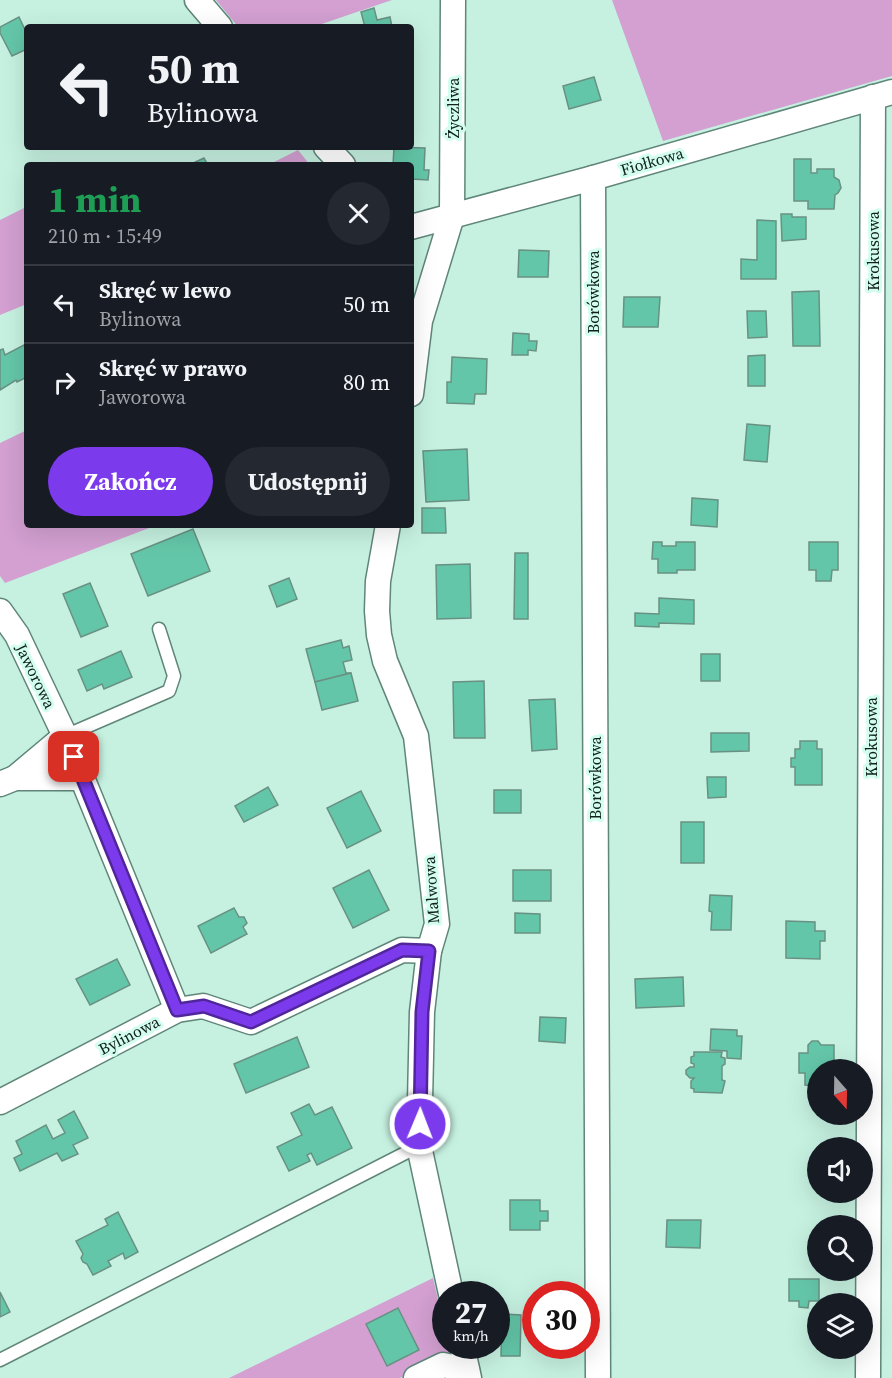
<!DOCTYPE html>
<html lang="pl">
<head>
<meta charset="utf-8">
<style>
	:root { --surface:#171b24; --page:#242831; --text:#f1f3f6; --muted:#9ea1a6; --line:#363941; --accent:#7c3aed }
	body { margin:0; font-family:"Source Serif 4",serif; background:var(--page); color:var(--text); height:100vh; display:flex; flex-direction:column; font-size:22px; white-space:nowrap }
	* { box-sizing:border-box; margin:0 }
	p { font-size:20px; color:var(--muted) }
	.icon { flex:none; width:33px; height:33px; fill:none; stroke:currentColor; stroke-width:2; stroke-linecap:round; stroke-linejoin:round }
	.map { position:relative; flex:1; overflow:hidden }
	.drawer { position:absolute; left:24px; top:162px; width:390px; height:366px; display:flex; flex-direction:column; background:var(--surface); border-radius:6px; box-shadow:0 6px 24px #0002 }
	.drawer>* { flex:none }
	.hud { position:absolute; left:24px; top:24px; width:390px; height:126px; border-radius:6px; box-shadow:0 6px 24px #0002; background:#171b24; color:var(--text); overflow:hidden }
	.needle { width:39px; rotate:160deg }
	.fabs { position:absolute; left:807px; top:1059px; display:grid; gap:12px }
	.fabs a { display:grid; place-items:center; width:66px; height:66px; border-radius:50%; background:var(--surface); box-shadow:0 6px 24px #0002; font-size:30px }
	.speed { position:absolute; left:432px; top:1281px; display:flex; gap:12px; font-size:30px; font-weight:700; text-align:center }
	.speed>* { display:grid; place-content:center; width:78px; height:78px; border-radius:50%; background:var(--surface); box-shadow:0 6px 24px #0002; line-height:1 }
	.speed small { font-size:15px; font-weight:400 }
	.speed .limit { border:9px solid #d22; background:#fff; color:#111 }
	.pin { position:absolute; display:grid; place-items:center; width:51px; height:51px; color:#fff; margin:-26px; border-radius:12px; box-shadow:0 3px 9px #0006 }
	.me { position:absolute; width:66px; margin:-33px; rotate:1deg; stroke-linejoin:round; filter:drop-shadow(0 0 4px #0008) }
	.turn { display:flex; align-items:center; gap:21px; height:126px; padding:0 24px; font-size:27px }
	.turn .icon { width:78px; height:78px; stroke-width:2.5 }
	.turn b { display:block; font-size:42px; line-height:51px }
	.round { display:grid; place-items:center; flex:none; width:63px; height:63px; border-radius:32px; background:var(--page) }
	.head { display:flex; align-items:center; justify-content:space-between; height:102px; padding:0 24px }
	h1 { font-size:36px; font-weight:700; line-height:45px; color:#1e9e55 }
	.button { display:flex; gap:12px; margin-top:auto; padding:12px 24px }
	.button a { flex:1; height:69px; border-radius:36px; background:var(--accent); color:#fff; font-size:24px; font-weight:700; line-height:69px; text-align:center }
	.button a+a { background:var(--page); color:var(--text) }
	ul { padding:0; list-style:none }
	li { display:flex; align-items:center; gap:18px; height:78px; padding:0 24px; border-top:2px solid var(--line) }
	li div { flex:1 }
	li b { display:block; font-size:22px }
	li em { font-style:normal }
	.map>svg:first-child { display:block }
</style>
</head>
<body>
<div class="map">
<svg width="892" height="1378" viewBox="0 0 892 1378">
	<rect width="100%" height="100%" fill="#c6f1e1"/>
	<!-- green -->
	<g fill="#d3a0d1">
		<path d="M216,0H392L313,27H238Z"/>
		<path d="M612,0H892V76L663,141Z"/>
		<path d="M298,150L310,165H268Z"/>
		<path d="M26,207L27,304L0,315V220Z"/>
		<path d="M27,430V525H157L5,583L0,576V443Z"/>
		<path d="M433,1278L445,1330L446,1346H449L451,1353L400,1378H229Z"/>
	</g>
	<!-- building -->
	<g fill="#64c6a8" stroke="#699183" stroke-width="1.5">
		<path d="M374,8L377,20L390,17L392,27H365L361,12Z"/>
		<path d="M19,17L27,34V49L12,56L0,33V27Z"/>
		<path d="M594,77L601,100L569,109L563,86Z"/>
		<path d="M394,147L425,148L424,170H429L428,180L411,179V165H393Z"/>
		<path d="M204,158L208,165H189Z"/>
		<path d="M794,159H811V173H817V169H834V177L839,180L841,188L838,193L835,195L834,209H808V201H794Z"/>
		<path d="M781,214H792V217H806V239L782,241Z"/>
		<path d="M757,220L776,221V279H741V259L757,260Z"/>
		<path d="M519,250L549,251L548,277H518Z"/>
		<path d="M819,291L820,346H793L792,292Z"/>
		<path d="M624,297H660L658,327H623Z"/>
		<path d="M747,311H766L767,337L748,338Z"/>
		<path d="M513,333L529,334V341H537L536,351L528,350V355H512Z"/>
		<path d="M24,345L27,352V377L17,382L16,380L0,390V350L3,349L5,355Z"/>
		<path d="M765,355V386H748V356Z"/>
		<path d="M452,357L487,359L486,394H475L474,404L447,403V382H451Z"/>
		<path d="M747,424L770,426L767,462L744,460Z"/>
		<path d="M467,449L469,500L426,502L423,451Z"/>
		<path d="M692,498L718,500L717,527L691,525Z"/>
		<path d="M422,508H445L446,533H422Z"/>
		<path d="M193,529L210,571L148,596L131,554Z"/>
		<path d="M653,542H662V546H676V542H695V570H677V573H658V559H652Z"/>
		<path d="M809,542H838V570H832L831,581H816V570H809Z"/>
		<path d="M515,553H528V619H514Z"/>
		<path d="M470,564L471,618L437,619L436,565Z"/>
		<path d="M289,578L297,599L277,607L269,586Z"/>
		<path d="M90,583L108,626L81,637L63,594Z"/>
		<path d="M659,598L694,600V624L659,623V627L635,626V613L659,614Z"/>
		<path d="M341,640L343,648L349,646L352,660L343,662L346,673H351L315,682L306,649Z"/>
		<path d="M121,651L132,677L104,689L102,684L87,691L78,670Z"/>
		<rect x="701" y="654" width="19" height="27"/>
		<path d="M351,673L358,701L322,710L315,682Z"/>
		<path d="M484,681L485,738H454L453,682Z"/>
		<path d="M555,699L557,749L532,751L529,700Z"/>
		<path d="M711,733H749V751L711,752Z"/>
		<path d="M800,741H817V749H822V785H795V767H791V758H795V749H800Z"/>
		<path d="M707,777H726V797L708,798Z"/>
		<path d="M268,787L278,805L244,822L235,806Z"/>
		<rect x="494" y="790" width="27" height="23"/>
		<path d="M361,791L381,831L347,848L327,808Z"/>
		<rect x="681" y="822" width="23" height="41"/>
		<path d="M369,870L389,910L353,928L333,888Z"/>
		<rect x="513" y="870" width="38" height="31"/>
		<path d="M710,895L732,896L731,930H711L712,912L709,911Z"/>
		<path d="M234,908L239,917H244L247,923L243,927L247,934L211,953L198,926Z"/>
		<path d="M515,913L540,914V933H515Z"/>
		<path d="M786,921L815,922V931H825V941H820V959L786,958Z"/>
		<path d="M117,959L130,985L90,1005L76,979Z"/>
		<path d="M683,977L684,1006L636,1008L635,979Z"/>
		<path d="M540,1017L566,1018L565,1043L539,1041Z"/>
		<path d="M711,1029L737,1030V1036H742L741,1059L727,1058V1051L710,1050Z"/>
		<path d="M297,1037L309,1067L246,1093L234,1064Z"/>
		<path d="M812,1041H818L821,1045H834V1070H818V1086L805,1085V1073H799V1053H808V1045Z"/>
		<path d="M694,1052H722L721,1057L725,1058V1064L722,1066V1080L725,1081L722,1093L694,1092V1089L691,1088V1081L694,1078H690L686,1074V1070L690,1067H694V1064L691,1063V1057L694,1056Z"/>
		<path d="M309,1104L315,1115L332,1107L352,1148L317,1165L311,1153L307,1155L310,1161L289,1171L277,1147L302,1135L291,1113Z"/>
		<path d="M74,1111L88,1138L73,1145L78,1154L62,1161L57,1153L20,1171L14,1158L22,1154L16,1141L46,1125L53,1139L65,1133L58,1120Z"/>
		<path d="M510,1200H540V1211H548V1221H540V1230H510Z"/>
		<path d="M118,1212L138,1252L125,1259L123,1253L108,1261L111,1266L93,1275L87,1264L83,1262L81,1258L83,1254L76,1241L108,1225L105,1219Z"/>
		<path d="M667,1220H701L700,1248L666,1247Z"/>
		<path d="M789,1279H819V1301H809L808,1308L799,1307V1301H789Z"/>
		<path d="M0,1292L10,1312L0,1317Z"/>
		<path d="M398,1308L419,1350L387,1366L366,1324Z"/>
		<path d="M502,1314L521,1315L520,1356H501Z"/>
	</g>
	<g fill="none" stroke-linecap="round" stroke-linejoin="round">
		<!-- lane casing -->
		<g stroke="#5f8679" stroke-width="15">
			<g id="lane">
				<path d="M65,736L169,691L174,676L159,629"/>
				<path d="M0,1360L419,1146"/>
			</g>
		</g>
		<!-- street casing -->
		<g stroke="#5f8679" stroke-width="27">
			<g id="street">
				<path d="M197,0L220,27"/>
				<path d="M326,147L343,165"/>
				<path d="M593,178L598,1378"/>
				<path d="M411,227L593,178L892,92"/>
				<path d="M411,394L420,321L452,216L453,0"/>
				<path d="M388,525L378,581L377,611L379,635L385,661L416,736L437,924L429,951L422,1012L419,1146L451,1294"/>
				<path d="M0,611L17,635L65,736L177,1010"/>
				<path d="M15,778L65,736"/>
				<path d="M0,784L15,778H82"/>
				<path d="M0,1102L177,1010L203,1006L251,1022L402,950L429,951"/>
				<path d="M462,1346L469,1378"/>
				<path d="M416,1378L443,1365L467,1370"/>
				<path d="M868,1378L873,97"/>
			</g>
		</g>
		<!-- lane -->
		<use href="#lane" stroke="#fff" stroke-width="12"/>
		<!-- street -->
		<use href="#street" stroke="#fff" stroke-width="24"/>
	</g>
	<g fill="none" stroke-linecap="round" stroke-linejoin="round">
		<!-- route casing -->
		<g stroke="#51269a" stroke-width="15">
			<path id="route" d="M74,757L177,1010L204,1006L251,1022L402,950L429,951L422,1012L420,1124"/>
		</g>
		<!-- route -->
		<use href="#route" stroke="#7c3aed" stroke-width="10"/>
	</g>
	<g text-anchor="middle" stroke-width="6" stroke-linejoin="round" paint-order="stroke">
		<!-- street labels -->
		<g font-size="16" fill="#10201b" stroke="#d3feef">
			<text transform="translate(453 108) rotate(-90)" y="6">Życzliwa</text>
			<text transform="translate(652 161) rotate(-16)" y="6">Fiołkowa</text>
			<text transform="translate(873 251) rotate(-90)" y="6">Krokusowa</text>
			<text transform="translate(593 292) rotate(-90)" y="6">Borówkowa</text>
			<text transform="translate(36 676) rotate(64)" y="6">Jaworowa</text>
			<text transform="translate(871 737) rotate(-90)" y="6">Krokusowa</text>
			<text transform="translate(595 778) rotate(-90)" y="6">Borówkowa</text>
			<text transform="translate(431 890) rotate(-94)" y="6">Malwowa</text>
			<text transform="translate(129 1035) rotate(-27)" y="6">Bylinowa</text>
		</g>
	</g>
</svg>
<div class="fabs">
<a><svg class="needle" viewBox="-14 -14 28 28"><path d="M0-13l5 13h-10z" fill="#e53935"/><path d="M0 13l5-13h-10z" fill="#9ea1a6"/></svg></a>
<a><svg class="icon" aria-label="sound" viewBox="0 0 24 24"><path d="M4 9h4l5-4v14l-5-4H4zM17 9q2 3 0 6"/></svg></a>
<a><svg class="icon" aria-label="search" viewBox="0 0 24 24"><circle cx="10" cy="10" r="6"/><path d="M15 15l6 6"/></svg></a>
<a><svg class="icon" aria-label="layers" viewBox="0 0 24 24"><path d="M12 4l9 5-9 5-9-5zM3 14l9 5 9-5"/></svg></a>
</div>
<div class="speed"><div>27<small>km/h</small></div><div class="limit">30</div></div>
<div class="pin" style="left:74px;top:757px;background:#d93025"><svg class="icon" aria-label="arrive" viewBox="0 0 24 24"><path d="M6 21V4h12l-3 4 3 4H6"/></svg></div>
<svg class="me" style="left:420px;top:1124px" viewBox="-20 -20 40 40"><circle r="17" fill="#7c3aed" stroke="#fff" stroke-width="3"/><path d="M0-11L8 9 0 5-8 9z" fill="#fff"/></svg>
<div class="hud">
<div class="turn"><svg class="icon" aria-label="left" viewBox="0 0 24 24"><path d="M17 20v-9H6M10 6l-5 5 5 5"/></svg><div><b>50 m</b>Bylinowa</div></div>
</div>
<section class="drawer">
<div class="head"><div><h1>1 min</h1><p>210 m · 15:49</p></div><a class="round"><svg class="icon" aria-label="close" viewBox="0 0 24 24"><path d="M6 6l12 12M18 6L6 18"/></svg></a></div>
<ul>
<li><svg class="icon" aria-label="left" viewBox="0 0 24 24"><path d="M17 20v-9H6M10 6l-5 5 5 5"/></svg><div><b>Skręć w lewo</b><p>Bylinowa</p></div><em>50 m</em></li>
<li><svg class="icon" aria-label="right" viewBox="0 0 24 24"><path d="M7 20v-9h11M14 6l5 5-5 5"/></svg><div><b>Skręć w prawo</b><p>Jaworowa</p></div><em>80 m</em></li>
</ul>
<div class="button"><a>Zakończ</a><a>Udostępnij</a></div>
</section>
</div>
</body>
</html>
